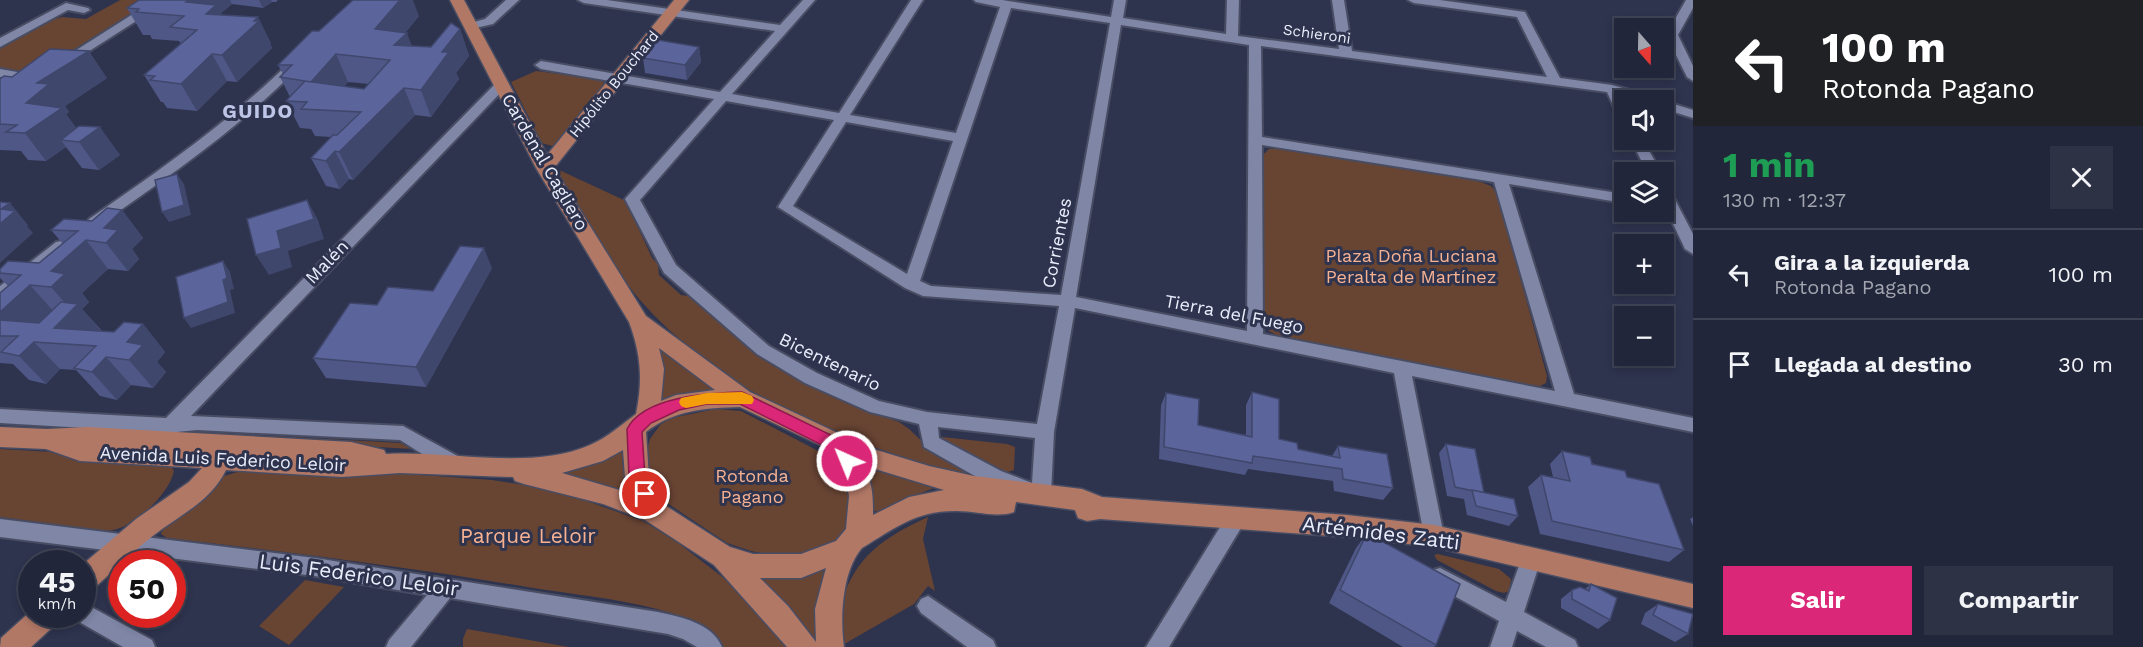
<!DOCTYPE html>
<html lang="es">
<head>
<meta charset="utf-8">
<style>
	:root { --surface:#22263a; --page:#2e3245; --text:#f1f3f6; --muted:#a2a5af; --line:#3f4354; --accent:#db2777 }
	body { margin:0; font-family:"Work Sans",sans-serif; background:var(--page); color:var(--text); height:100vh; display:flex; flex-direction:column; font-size:22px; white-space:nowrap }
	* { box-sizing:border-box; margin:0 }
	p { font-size:20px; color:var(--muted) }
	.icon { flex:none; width:33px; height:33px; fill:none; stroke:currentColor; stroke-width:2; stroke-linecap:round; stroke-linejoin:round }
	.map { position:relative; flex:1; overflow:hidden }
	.details { display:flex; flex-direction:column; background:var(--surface); width:450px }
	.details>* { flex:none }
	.banner { background:#202124; color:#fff; overflow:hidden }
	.needle { width:39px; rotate:160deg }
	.tools { position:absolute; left:1614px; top:18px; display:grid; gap:12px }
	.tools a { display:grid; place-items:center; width:60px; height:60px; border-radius:0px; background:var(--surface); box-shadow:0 3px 9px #0003,0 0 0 2px var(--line); font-size:30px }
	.speed { position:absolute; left:18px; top:550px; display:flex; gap:12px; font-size:30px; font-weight:700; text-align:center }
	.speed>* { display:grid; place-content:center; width:78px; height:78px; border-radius:50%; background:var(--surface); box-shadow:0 3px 9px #0003,0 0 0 2px var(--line); line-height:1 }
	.speed small { font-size:15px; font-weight:400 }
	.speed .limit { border:9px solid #d22; background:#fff; color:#111 }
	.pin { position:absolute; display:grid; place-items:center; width:51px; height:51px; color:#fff; margin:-26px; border:3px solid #fff; border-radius:50%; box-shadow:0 2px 6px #0007 }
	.me { position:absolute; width:66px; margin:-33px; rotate:316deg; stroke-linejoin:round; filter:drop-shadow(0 0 4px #0008) }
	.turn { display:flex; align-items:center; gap:21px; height:126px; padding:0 30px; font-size:27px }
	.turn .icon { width:78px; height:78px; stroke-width:2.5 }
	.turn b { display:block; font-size:42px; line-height:51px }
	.round { display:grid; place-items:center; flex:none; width:63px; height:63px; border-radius:0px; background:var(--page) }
	.summary { display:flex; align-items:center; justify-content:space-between; height:102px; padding:0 30px }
	h1 { font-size:36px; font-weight:700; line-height:45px; color:#1e9e55 }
	.button { display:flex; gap:12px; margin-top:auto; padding:12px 30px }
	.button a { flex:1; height:69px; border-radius:0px; background:var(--accent); color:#fff; font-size:24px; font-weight:700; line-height:69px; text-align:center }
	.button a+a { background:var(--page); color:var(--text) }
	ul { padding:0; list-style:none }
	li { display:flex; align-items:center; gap:18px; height:90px; padding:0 30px; border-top:2px solid var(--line) }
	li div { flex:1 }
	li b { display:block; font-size:22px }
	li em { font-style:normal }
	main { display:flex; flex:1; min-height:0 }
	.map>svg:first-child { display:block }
</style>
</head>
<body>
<main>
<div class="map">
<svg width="1693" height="647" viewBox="0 0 1693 647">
	<rect width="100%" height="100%" fill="#2e334e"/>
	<!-- green -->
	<g fill="#684433">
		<path d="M120,0H154L48,68L25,73L0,68V49L51,20L62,17L86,19Z"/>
		<path d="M536,71L601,79L604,83V87L558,144L552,146L542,143L511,82Z"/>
		<path d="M1269,149H1279L1478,181L1491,186L1497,193L1547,376L1546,383L1540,386L1528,385L1280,337L1269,331L1264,322L1263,155Z"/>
		<path d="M557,169L626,201L652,258L658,264L659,275L681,295L695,297L757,353L871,412L899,422L909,429L928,447L973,474C952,477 907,458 885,451C796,422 703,372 640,300C609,264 581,211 555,170Z"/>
		<path d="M655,344L718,389L716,392L660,403L664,371Z"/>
		<path d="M716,409L741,411L828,456L851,497L849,525L842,537L827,547L799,556H778L751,551L727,543L661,499L648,471L646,454L650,439L660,425L671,418Z"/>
		<path d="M182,431L400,443L413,449L177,436L178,433Z"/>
		<path d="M942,437L1007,444L1015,447L1014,470L1005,473L938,440Z"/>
		<path d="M0,449L53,452L77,460L171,466L174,471C169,495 130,532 105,531L0,517Z"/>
		<path d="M617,452L622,453L623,469L632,492L627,495L565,476L566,472Z"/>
		<path d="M861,464L934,485V488L893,504L880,513L873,510Z"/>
		<path d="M244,470L378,472L492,480L538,487L587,501L643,521L677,542L747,596L792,647H721C711,625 679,615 657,609C615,598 569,594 527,587C407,567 288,552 167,538L161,534L165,525L221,477Z"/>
		<path d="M928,517L923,539L935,591L928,586L914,604L839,647C840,633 838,618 841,605C854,556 885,537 928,517Z"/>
		<path d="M1438,554L1499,569L1511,579L1509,591L1504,593L1496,591L1437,560L1434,555Z"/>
		<path d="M821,570L827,574L817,641L809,642L759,582L763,576L802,577Z"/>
		<path d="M305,580L344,587L289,645L259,626Z"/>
		<path d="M467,629L569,647H463V639Z"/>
	</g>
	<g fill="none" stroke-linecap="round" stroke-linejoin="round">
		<!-- minor casing -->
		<g stroke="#494d63" stroke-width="4">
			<g id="minor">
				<path d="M155,0H169L69,64L65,65L59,61Z"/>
				<path d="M506,0H519L493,24L471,29L465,26L467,24L485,19Z"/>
				<path d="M578,0H607L780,25L803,0H815L732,94L839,113L911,0H923L850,115L956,133L1000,7L976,2L974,0H1002L1111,17L1114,0H1126L1123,18L1226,34L1227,0H1239L1238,36L1339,49L1332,0H1344L1352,51L1547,77L1517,17L1414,3L1408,0H1440L1525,12L1560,78L1612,85L1654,97L1655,100H1637L1622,96L1624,102V118L1617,114L1607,92L1261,46L1262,137L1624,194V203L1509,184L1574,394L1693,418V432L1412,376L1444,536L1441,542L1434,545L1427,542L1424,536L1394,373L1075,308L1054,432L1051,494L1048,500L1041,502L987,483L924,447L919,424L870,412L805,383L757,354L664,273L625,199L714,99L541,69L535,65L541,61L720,92L775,31L584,3ZM1011,8L1110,23L1061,295L931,286L920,281ZM1121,25L1249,45L1247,331L1076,297ZM726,101L834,120L778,207L905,288L923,296L1059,306L1037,424L927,412L879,401L817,373L769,346L676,265L640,200ZM846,122L953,141L907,274L793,206ZM1262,145L1494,182L1555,391L1263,334ZM938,427L1035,438L1032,483L1001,471L939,438Z"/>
				<path d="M1686,0H1693V8L1678,35L1693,66V81L1687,77L1666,35Z"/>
				<path d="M66,3L88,8L90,10L84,13L68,10L0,47V38Z"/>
				<path d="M295,60L299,61V67C239,128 170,176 99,225H89L87,222L89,219C160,170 229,122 291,61Z"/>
				<path d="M0,69L34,75L40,79L34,83L0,77Z"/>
				<path d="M501,81L507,85L505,88L191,416L403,426L463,459L465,465L463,471L456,473L449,471L400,440L197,430C191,431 183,431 177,432C165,436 165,452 149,446L147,441L153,432L0,423V409L166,418L497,82Z"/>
				<path d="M1664,101L1693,110V118L1664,109Z"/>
				<path d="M1631,140H1643L1661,172H1647Z"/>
				<path d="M1664,187L1671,192L1693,234V254L1685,249L1664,205Z"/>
				<path d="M61,241L69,246L66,250L6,298L0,300V286L56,242Z"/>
				<path d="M1237,508L1244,511L1247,517L1244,523L1169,647H1146L1230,511Z"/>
				<path d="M0,519L315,558L658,612C681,617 712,623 722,647H697L683,639L668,634L450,598L411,647H386L389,640L427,595L315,576L0,537Z"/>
				<path d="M1531,550L1538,552L1541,559L1524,612L1575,640L1578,647H1546L1517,631L1512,647H1490L1499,621L1433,584L1430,577L1433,570L1440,568L1506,602L1524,552Z"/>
				<path d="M928,596L993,640L996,647H967L921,613L917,606L921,599Z"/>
				<path d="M82,602L152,640L155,647H123L74,619L73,615H82Z"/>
			</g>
		</g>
		<!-- major casing -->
		<g stroke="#494d63" stroke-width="3">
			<g id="major">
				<path d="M450,0H464L547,155L674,0H689L554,168L646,316L750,392L870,448L929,466L974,476L1082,489L1102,497L1347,515L1434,525L1693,584V608L1434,547L1347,537L1100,519L1087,521L1078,518L1075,510L1016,502L1014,512C997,518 976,511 957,511C917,510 895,528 862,548C842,571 840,618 844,647H787L714,565L645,520L603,504L524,484L515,481L513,477L400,473L342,477L226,470C211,501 180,515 154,535C132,552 112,572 91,591L82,594V565L136,519L189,482L202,468L80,461L46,449L0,447V427L47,429L88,427L351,442L384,450L386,454C449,450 531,471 590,445C607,438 621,425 636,414C643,380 641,354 629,322L536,168ZM659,348L715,390L676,395L661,401L664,369ZM740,407L822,446L846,480L849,496L846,529L836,541L801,554H753L730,547L663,504L649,477L646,432C674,410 705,408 740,407ZM623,450L625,477L633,494L562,473L603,461ZM862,465L944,490L909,497L873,515C873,497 873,480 862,465ZM826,568L815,609L816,642L788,606L760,578H801Z"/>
				<path d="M32,610V615H60L56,624L31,647H0L1,638Z"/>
			</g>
		</g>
		<!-- minor -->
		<use href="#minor" fill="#7f86a6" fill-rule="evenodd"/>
		<!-- major -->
		<use href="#major" fill="#b27866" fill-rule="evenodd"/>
	</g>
	<!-- wall -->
	<g fill="#4e5785" fill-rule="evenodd">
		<path d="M139,0H278L276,2H272L263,8L232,4L221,13L222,15L271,43L270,44L272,48L237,82L227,81L197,111L167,108L163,102H161L144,75L181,44L179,41L152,39L150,35H143L127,8Z"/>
		<path d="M419,16L405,33L412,46L431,47L460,29L469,56L456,73L459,79L431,117L415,115L353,180L349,179L340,189L326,186L311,158L331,137L315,136L311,129L300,128L286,101L290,97L280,77L283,74L278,65L319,31ZM348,82L369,84L364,89L343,87Z"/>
		<path d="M699,47L701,62L687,80L645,73L643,58Z"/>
		<path d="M107,78L65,106L69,112L66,114L76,128L120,155L99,170L82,168L66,147L46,161L28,160L21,151L0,150V79Z"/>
		<path d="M122,210L143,238L132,249L139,259L128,271L108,269L82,293L89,302L82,309L102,331L114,332L143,324L165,352L157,362L166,372L153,388L131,385L117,400L100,396L76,370L60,369L46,384L29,380L13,364L0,363V293L8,286L0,278V269L39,263L63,244L51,230L92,221Z"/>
		<path d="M492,268L426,387L326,378L313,358L377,305L433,291Z"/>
		<path d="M1252,392L1279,439L1298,449L1332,456L1338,446L1393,488L1383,500L1334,491L1333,481L1248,469L1245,475L1159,459L1161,405L1166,393L1198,425L1246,435V405Z"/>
		<path d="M1446,444L1484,493L1518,516L1509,526L1467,515L1464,499L1447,496L1439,453Z"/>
		<path d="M1562,451L1627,477L1684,550L1669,562L1540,534L1528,487L1541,475L1553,477L1550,464Z"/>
		<path d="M1693,517V526L1690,519Z"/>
		<path d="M1367,533L1436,645L1434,647H1403L1329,603L1356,548Z"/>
		<path d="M1591,584L1610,620L1598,629L1561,608V599L1572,590L1585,589Z"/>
		<path d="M1658,604L1688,634L1675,642L1641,624L1645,613Z"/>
	</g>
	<!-- shaded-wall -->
	<g fill="#40476c">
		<path d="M189,0H230L232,4L221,13L230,31L186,2Z"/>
		<path d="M259,0H271L272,2L263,8Z"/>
		<path d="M400,0H413L419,16L397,42L407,33L417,60L405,72L375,29Z"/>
		<path d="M258,17L271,43L270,44L272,48L237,82L222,55Z"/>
		<path d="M460,29L469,56L456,73L459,79L431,117L421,90L442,52Z"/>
		<path d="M699,47L701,62L687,80L685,65Z"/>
		<path d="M89,51L107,78L65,106L69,112L66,114L82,136L61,140L66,147L46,161L25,133L26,103L37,83Z"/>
		<path d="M212,54L227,81L197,111L181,84Z"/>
		<path d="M336,54L348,82L324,109L311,82Z"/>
		<path d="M404,88L415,115L353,180L339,152Z"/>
		<path d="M100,127L120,155L99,170L79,142Z"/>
		<path d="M335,151L349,179L340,189L326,161Z"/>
		<path d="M177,174L184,184L191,215L169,222L162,212Z"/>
		<path d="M307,200L318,220L324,239L288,251L292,267L269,275L256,255L277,231Z"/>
		<path d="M10,203L28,225L27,226L33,233L0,263V224L1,209Z"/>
		<path d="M122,210L143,238L132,249L139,259L128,271L106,243L104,228Z"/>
		<path d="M86,240L108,269L82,293L89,302L82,309L102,332L54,328L72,311L51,287V271Z"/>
		<path d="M484,248L492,268L426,387L416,367Z"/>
		<path d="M223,261L230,272L234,289L230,290L235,313L191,328L184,318L223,280Z"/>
		<path d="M30,285L55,313L18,336L0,328V312Z"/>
		<path d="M143,324L165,352L157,362L166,372L153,388L129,360L127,342Z"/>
		<path d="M34,342L60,369L46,384L19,356Z"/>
		<path d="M106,357L131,385L117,400L92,372Z"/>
	</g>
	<!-- building -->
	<g fill="#5b659b" stroke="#40476c" stroke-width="1.5">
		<path d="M139,0H189L186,2L216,5L206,14L258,17L254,21H259L222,55L212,54L181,84L150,80L155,76L144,75L197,30L170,27L184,16L136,12L139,9L127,8Z"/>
		<path d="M353,0H400L375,29L407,33L394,45L431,47L451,23L460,29L442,52H449L421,90L404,88L339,152L335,151L326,161L311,158L333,135H337L361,112L301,109L307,102L286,101L305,81L364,89L390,60L336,54L311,82L280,77L292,65H278L312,31H319Z"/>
		<path d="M658,40L699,47L685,65L643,58Z"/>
		<path d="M50,49L89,51L37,83L49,84L26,103L62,108L25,133L6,132L17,125L0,124V79L4,76L12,77Z"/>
		<path d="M79,126L100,127L79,142L61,140Z"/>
		<path d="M177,174L184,205L162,212L155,180Z"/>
		<path d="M307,200L314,219L277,231L281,248L256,255L247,219Z"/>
		<path d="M0,202L10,203L1,209L15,211L0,224Z"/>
		<path d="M107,208L122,210L104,228L118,230L106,243L86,240L51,271L65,274L51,287L30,285L0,312V293L21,275L0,273V269L8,261L39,263L78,231L51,230L64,219L92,221Z"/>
		<path d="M460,246L484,248L416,367L313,358L350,303L377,305L388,287L433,291Z"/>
		<path d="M223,261L227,278L223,280L228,302L184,318L176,277Z"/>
		<path d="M61,302L78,304L54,328L114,332L124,322L143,324L127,342L143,345L129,360L106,357L92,372L74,368L96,346L34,342L19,356L1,352L18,336H0V320L39,323Z"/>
		<path d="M1252,392L1279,399V439L1297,443L1298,449L1340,458L1338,446L1387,454L1393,488L1343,479L1342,469L1253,456L1252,463L1164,447L1166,393L1199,399L1198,425L1252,437Z"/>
		<path d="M1446,444L1475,449L1484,493L1455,487Z"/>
		<path d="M1562,451L1590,457L1592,464L1625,471L1627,477L1659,484L1684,550L1552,521L1541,475L1570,481Z"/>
		<path d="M1472,490L1514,499L1518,516L1476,506Z"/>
		<path d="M1367,533L1460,584L1436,645L1340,590Z"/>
		<path d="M1591,584L1617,598L1610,620L1572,599V590L1580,587L1589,591Z"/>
		<path d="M1658,604L1693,614L1688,634L1653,615Z"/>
	</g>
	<!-- route -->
	<path fill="#db2777" stroke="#8e194d" stroke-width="1.5" d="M742,392L835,437L855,461L852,465L847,467L841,465L824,446L740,404H707L679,410L651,423L642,432L645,477L653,494L651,499L645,501L640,499L629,477L627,429C644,396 709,393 742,392Z"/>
	<!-- slow -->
	<path fill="#f59e0b" d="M742,392L752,396L754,400L752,404H707L686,408L681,406L679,402L681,398L707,393Z"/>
	<g text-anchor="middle" stroke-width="6" stroke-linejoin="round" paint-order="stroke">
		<!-- far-street labels -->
		<g font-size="15" fill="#eaeefc" stroke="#2e334e">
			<text transform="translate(1317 34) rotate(8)" y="5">Schieroni</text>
			<text transform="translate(614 84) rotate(-51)" y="5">Hipólito Bouchard</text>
		</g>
		<!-- street labels -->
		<g font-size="18" fill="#eaeefc" stroke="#2e334e">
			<text transform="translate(545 162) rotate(60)" y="6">Cardenal Cagliero</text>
			<text transform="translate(1057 243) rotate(-79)" y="6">Corrientes</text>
			<text transform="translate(327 262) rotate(-46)" y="6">Malén</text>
			<text transform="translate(1234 314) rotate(11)" y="6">Tierra del Fuego</text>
			<text transform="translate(830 362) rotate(26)" y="6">Bicentenario</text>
			<text transform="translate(223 459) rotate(3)" y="6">Avenida Luis Federico Leloir</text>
		</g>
		<!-- park labels -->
		<g font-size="18" fill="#f8b292" stroke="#2e334e">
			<text x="1411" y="262">Plaza Doña Luciana<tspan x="1411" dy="21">Peralta de Martínez</tspan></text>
			<text x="752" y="482">Rotonda<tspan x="752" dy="21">Pagano</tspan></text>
		</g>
		<!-- far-district labels -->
		<g font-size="20" font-weight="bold" letter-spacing="1.5" fill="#bec6e8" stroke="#2e334e">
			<text x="258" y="118">GUIDO</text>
		</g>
		<!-- near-street labels -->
		<g font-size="21" fill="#eaeefc" stroke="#2e334e">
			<text transform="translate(1381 533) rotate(7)" y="7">Artémides Zatti</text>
			<text transform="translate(359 575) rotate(8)" y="7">Luis Federico Leloir</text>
		</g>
		<!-- near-park labels -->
		<g font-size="21" fill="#f8b292" stroke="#2e334e">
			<text x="528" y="543">Parque Leloir</text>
		</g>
	</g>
</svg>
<div class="tools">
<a><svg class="needle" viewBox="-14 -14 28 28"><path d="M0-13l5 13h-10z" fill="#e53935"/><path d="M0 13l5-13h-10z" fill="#a2a5af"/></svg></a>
<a><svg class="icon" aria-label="sound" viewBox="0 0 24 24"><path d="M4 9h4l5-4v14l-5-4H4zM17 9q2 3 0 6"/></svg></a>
<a><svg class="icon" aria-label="layers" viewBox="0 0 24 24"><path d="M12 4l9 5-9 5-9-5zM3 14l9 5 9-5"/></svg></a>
<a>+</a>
<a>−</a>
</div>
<div class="speed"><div>45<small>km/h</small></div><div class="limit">50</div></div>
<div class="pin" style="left:645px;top:494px;background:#d93025"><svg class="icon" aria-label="arrive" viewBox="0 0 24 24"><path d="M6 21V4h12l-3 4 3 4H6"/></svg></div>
<svg class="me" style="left:847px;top:461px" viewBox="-20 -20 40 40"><circle r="17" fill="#db2777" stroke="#fff" stroke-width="3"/><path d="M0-11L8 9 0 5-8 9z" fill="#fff"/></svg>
</div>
<section class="details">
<div class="banner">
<div class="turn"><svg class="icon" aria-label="left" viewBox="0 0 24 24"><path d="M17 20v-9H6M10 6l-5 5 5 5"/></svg><div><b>100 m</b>Rotonda Pagano</div></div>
</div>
<div class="summary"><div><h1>1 min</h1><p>130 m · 12:37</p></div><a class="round"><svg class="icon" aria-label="close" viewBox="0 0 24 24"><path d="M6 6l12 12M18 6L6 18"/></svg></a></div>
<ul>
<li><svg class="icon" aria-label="left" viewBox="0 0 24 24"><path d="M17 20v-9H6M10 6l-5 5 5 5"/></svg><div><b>Gira a la izquierda</b><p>Rotonda Pagano</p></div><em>100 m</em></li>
<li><svg class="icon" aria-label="arrive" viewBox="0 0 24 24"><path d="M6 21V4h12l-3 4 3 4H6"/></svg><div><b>Llegada al destino</b></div><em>30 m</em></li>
</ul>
<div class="button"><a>Salir</a><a>Compartir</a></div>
</section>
</main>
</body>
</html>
